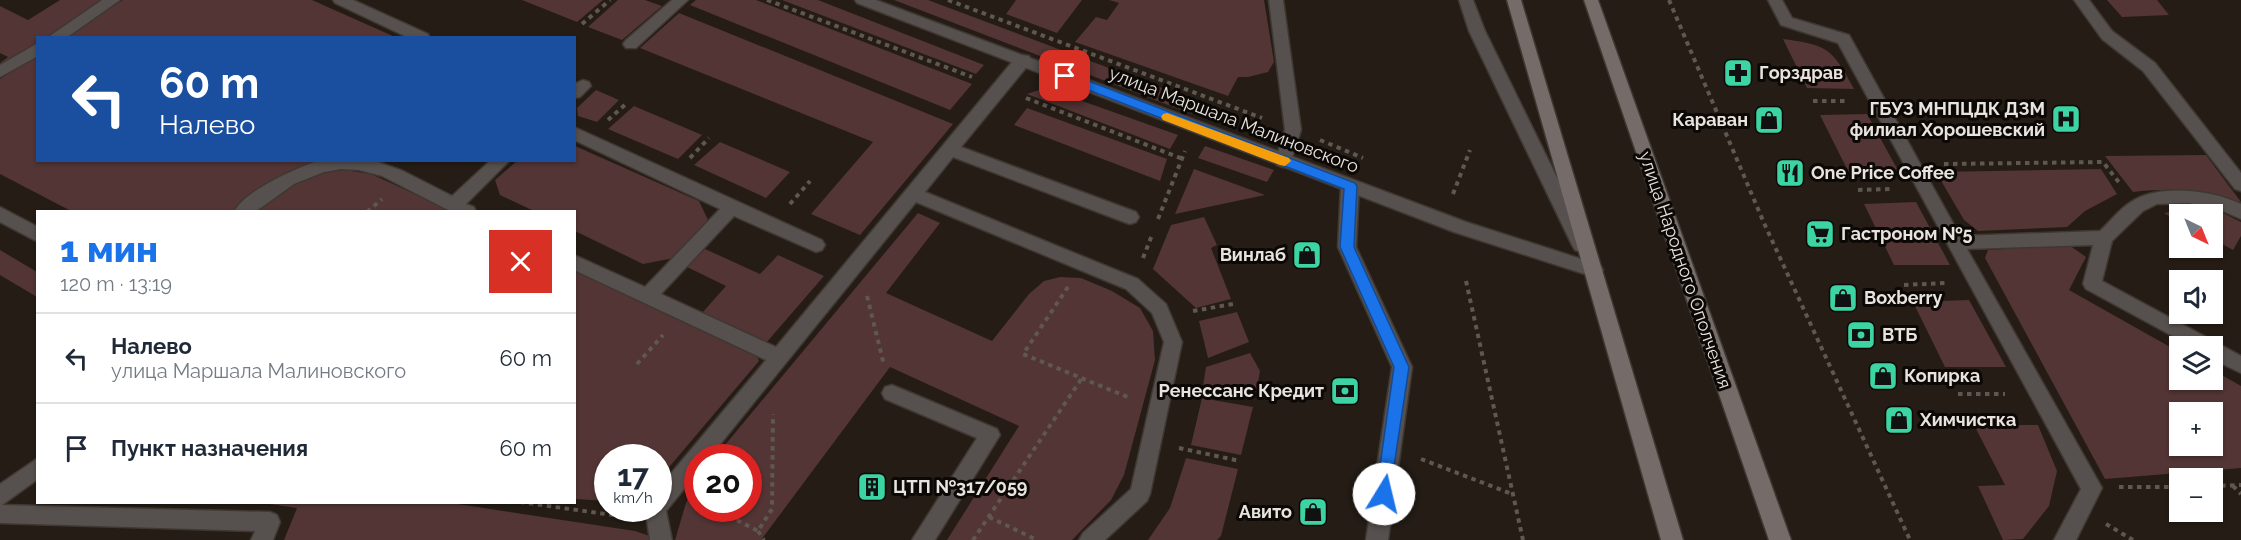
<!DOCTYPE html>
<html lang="ru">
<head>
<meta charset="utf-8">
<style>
	:root { --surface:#fff; --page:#f6f6f7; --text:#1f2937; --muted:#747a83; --line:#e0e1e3; --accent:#1a73e8 }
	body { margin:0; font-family:Raleway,sans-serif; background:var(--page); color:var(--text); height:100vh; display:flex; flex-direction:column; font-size:22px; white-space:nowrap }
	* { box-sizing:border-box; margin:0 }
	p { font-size:20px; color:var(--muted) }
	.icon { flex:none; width:33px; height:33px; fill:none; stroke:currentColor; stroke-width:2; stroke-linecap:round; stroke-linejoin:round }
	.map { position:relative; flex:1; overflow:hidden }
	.drawer { position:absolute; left:36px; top:210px; width:540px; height:294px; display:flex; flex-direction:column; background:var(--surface); border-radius:0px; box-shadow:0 2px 4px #0004 }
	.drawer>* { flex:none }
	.guide { position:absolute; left:36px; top:36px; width:540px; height:126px; border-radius:0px; box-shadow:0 2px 4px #0004; background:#1a4fa0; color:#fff; overflow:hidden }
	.needle { width:39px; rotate:137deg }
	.tools { position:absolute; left:2169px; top:204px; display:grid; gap:12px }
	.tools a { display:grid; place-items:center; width:54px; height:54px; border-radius:0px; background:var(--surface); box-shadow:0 2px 4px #0004; font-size:30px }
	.speed { position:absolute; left:594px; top:444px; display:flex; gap:12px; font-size:30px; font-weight:700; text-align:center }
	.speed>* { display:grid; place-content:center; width:78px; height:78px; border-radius:50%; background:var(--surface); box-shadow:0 2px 4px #0004; line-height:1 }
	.speed small { font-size:15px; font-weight:400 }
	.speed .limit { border:9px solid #d22; background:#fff; color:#111 }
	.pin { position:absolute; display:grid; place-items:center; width:51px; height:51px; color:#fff; margin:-26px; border-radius:12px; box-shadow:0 3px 9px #0006 }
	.me { position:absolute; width:66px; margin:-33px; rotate:9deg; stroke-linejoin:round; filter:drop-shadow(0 0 4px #0008) }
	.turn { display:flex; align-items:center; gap:21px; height:126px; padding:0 24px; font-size:27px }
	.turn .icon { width:78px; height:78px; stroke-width:2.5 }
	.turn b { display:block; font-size:42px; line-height:51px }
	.round { display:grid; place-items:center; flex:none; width:63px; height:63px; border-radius:0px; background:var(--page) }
	.headline { display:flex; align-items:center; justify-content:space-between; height:102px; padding:0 24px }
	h1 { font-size:36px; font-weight:800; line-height:45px; color:var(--accent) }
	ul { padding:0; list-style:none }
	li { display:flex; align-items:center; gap:18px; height:90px; padding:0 24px; border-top:2px solid var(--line) }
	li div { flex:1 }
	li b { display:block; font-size:22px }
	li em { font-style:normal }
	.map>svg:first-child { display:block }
</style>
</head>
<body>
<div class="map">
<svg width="2241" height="540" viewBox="0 0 2241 540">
	<rect width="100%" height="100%" fill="#241c15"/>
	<!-- green -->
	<g fill="#523534" fill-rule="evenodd">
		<path d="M60,0H106L48,37L38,38L37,44L0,68V63L8,57L0,53V6L28,20Z"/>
		<path d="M123,0H312L395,37L64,38Z"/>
		<path d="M522,0H603L577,22Z"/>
		<path d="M618,0H645L662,6L622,40L588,27Z"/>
		<path d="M696,0H756L972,84L950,110L690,5Z"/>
		<path d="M782,0H818L984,65L976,74Z"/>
		<path d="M894,0H928L1223,111L1201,116L1189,113Z"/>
		<path d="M1016,0H1082L1057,33L1006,14Z"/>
		<path d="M1109,0H1264L1274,62L1268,72L1248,77H1238L1228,96L1075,42L1096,17L1107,20L1119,3Z"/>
		<path d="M2107,0H2157L2169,15L2122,17Z"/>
		<path d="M679,13L953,124L860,235L811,214L873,142L640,48Z"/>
		<path d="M1783,39C1829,45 1832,49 1854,89L1807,88Z"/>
		<path d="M37,55L38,160L323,161L289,171L263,187L232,212L71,211L0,174V79Z"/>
		<path d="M1042,89L1054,91L1178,135L1170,149L1027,94Z"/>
		<path d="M596,90L619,100L597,122L578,116L577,108Z"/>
		<path d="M634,106L702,135L678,159L608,129Z"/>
		<path d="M1027,108L1167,159L1160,181L1014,125Z"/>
		<path d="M1867,114L1900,174L1850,175L1820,115Z"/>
		<path d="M720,142L790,172L766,198L694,165Z"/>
		<path d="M575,146L699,201L708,220L674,258L643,264L575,231L574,212L534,211L500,195L495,180L517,161L574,160Z"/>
		<path d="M1205,146L1274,170L1267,182L1198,158Z"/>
		<path d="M2206,155L2241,202C2200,192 2175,187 2133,192L2105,156Z"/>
		<path d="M1194,169L1265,195L1175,214Z"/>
		<path d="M2101,169L2117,194L2085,211L2067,227L1978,231L1964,220L1936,172Z"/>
		<path d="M345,170L371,174L452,211L252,212C283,190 305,173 345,170Z"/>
		<path d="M1916,202L1950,265H1894L1864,204Z"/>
		<path d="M2199,207L2217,210L2241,222V236L2233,250L2213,239L2212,214H2180L2179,222L2164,213Z"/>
		<path d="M918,213L940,223L886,293L992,341L1029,294L1044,281L1060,277L1081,278L1112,291L1140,308L1153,331L1155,360L1124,475L1111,500L1072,540H947L1019,426L890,367L761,540H675L686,503L697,479L698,508H748V458L715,457Z"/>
		<path d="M1204,217L1217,245L1211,248L1231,299L1196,308L1153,269L1171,225Z"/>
		<path d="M2069,245L2086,257L2069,290L2179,352L2180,380H2212L2213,370L2241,386V468L2105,479L1985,258L1988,250ZM2180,412H2212V446H2180Z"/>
		<path d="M705,249L760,274L778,255L824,276L766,343L702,313L726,286L687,267Z"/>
		<path d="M0,250L37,272V297L0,275Z"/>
		<path d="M575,268L755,351L759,361L659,479L658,458H608L607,501L575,499Z"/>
		<path d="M1969,300L2006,367H1945L1913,302Z"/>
		<path d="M1237,312L1249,342L1208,358L1199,321Z"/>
		<path d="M1250,353L1260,371L1256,393L1203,386L1206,367Z"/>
		<path d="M1202,398L1253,407L1241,455L1191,445Z"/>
		<path d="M1974,425H2038L2057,471L2049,506L2023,539L2003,540L1978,486L2005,485Z"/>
		<path d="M1186,458L1238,469L1221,536L1217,540H1148L1170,508Z"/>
		<path d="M262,503H451L635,531L650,536L651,540H284L297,508Z"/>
	</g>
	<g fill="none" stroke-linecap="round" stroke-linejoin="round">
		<!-- service casing -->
		<g stroke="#3f3831" stroke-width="3">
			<g id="service">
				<path d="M102,0H120L66,38H47Z"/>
				<path d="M333,0H353L428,34L430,38H409L335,3Z"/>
				<path d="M672,0H688L636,48H626L623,44L626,40Z"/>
				<path d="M1269,0H1283L1301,130L1291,161L1289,165L1283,167L1277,165L1275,161L1285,130Z"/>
				<path d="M1768,0H1782L1792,18L1849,35L1960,236L2100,231C2110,222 2119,209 2131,202C2158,183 2213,190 2241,204V219L2225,212L2189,203L2157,204L2143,211L2112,241L2102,281L2241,356V373L2212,359V346H2191L2086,289L2083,284L2093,245L1967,249L2102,488L2076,540H2054L2081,489L1838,43L1781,25Z"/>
				<path d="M2074,0H2089L2112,31L2155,63L2241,173V191L2235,189L2143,71L2102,39Z"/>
				<path d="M38,43V56L0,77V65Z"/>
				<path d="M1023,55L1029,56L1031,60L1029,64L961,147L1136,212L1139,217L1136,222L1130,224L1124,222L953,157L925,192L1138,279L1166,304L1182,342L1150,494L1147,501L1105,540H1079L1083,533L1131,489L1164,342L1152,313L1126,289L916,202L709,458H698V472L666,511L672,540H650L645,508H658V489L766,360L574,270V255L645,287L720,209L574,140V127L822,240L825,245L822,250L816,252L734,216L661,294L776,347L1017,56Z"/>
				<path d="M583,80L589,82L591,86L580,97L574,98V84Z"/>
				<path d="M320,160L378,162L403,171L452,196L491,160H510L466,204L474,207L476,212H452L382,176L359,170L341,169L324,172L294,184L255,212H234C245,190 297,168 320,160Z"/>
				<path d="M1350,180L1356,182L1359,186L1356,247L1412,367L1388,540H1366L1392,367L1338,247L1341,186L1344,182Z"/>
				<path d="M892,385L997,429L1000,435L935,540H912L977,438L885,399L882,393L885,387Z"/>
				<path d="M38,458V479L2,505L270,512L277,515L280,522L273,540H251L255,531L0,523V484Z"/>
			</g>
		</g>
		<!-- minor casing -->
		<g stroke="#3f3831" stroke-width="3">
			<g id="minor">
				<path d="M855,0H876L1466,222L1600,265L1603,270L1600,275L1594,277L1454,232L857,3Z"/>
				<path d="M0,207L38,227V242L0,222Z"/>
			</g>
		</g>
		<!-- tertiary casing -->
		<g stroke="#3f3831" stroke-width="3">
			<path id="tertiary" d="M1459,0H1473L1485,31L1590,245L1587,250L1581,252L1575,250L1572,245L1469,31Z"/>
		</g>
		<!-- secondary casing -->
		<g stroke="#3f3831" stroke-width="3">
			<g id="secondary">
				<path d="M1507,0H1521L1683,540H1661Z"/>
				<path d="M1584,0H1598L1791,540H1769Z"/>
			</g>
		</g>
		<!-- path -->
		<g stroke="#5f5851" stroke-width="4" stroke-dasharray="4.5 4.5" stroke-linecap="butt">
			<path d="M767,0L972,77"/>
			<path d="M948,0L1262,118"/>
			<path d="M1669,0L1764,223L1910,540"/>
			<path d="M582,24L610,0"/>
			<path d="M1026,98L1183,159"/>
			<path d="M1813,101H1845"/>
			<path d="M608,120L627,103"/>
			<path d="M1320,140L1363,158"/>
			<path d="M690,158L709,138"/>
			<path d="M1944,164L2103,162L2121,185"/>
			<path d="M1858,190L1893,189"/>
			<path d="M1453,194L1470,150"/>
			<path d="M790,204L810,181"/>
			<path d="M367,212L382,199"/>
			<path d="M1158,219L1185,151"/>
			<path d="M1143,258L1152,235"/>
			<path d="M1466,281L1523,540"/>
			<path d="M1904,285L1946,283"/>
			<path d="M1068,287L1023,354L1130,398"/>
			<path d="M867,296L884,365"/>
			<path d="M1193,311L1233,304"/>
			<path d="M637,364L663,335"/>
			<path d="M1958,394H2005"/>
			<path d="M1179,448L1240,461"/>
			<path d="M1421,459L1512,494"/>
			<path d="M2212,486L2241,485"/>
			<path d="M2233,486L2241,494"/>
			<path d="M2119,487H2180"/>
			<path d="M520,502L627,517"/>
			<path d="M713,508L758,531L772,509L773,414"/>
			<path d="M989,517L1037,540"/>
			<path d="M2106,524L2133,540"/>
			<path d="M758,531L764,540"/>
			<path d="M973,540L1082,378"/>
		</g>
		<!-- service -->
		<use href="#service" fill="#56504e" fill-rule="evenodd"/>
		<!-- minor -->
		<use href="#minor" fill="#56504e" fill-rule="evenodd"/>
		<!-- tertiary -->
		<use href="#tertiary" fill="#56504e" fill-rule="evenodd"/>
		<!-- secondary -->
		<use href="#secondary" fill="#756c69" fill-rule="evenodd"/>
	</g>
	<!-- route -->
	<path fill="#1a73e8" stroke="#114b97" stroke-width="1.5" d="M1065,72L1355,183L1357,186L1354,247L1409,367L1389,499L1384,501L1378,499L1376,494L1394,367L1340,247L1344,189L1060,79V73Z"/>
	<!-- slow -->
	<path fill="#f59e0b" d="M1167,113L1289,158L1291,161L1285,166L1280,165L1163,120L1161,117L1163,114Z"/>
	<!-- icons -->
	<defs>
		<g id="pharmacy-square" transform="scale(1.5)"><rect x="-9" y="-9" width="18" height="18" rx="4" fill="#3dd4a3" stroke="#0b0805"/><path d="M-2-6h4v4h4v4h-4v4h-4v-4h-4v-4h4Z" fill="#111"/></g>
		<g id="hospital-square" transform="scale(1.5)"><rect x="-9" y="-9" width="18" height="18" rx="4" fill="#3dd4a3" stroke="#0b0805"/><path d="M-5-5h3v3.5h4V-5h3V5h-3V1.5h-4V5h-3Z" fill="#111"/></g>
		<g id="shop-square" transform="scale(1.5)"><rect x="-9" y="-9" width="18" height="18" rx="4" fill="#3dd4a3" stroke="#0b0805"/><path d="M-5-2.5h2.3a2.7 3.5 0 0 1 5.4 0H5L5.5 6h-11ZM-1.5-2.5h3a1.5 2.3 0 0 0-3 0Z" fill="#111"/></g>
		<g id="restaurant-square" transform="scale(1.5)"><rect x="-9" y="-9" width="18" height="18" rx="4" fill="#3dd4a3" stroke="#0b0805"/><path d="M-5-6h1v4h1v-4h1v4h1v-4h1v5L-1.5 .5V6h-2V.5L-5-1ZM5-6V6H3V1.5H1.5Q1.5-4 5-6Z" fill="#111"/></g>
		<g id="supermarket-square" transform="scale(1.5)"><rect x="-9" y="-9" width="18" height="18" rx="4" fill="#3dd4a3" stroke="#0b0805"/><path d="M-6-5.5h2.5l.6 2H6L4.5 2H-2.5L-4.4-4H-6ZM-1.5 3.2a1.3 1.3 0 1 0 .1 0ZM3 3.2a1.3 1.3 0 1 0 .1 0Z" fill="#111"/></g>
		<g id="bank-square" transform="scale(1.5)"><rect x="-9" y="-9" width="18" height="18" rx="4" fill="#3dd4a3" stroke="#0b0805"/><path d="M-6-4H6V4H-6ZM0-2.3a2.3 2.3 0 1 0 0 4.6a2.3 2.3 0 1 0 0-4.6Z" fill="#111"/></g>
		<g id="building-square" transform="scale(1.5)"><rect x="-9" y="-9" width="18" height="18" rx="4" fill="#3dd4a3" stroke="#0b0805"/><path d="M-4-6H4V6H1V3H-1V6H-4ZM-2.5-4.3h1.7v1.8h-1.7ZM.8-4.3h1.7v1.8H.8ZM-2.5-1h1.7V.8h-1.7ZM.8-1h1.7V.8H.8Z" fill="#111"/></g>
	</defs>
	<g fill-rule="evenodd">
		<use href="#pharmacy-square" x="1738" y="73"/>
		<use href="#hospital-square" x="2066" y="119"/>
		<use href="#shop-square" x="1769" y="120"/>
		<use href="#restaurant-square" x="1790" y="173"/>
		<use href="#supermarket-square" x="1820" y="234"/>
		<use href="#shop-square" x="1307" y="255"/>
		<use href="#shop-square" x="1843" y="298"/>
		<use href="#bank-square" x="1861" y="335"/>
		<use href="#shop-square" x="1883" y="376"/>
		<use href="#bank-square" x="1345" y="391"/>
		<use href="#shop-square" x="1899" y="420"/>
		<use href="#building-square" x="872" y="487"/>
		<use href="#shop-square" x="1313" y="512"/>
	</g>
	<g text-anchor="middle" stroke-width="6" stroke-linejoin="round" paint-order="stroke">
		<!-- poi labels -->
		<g font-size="18" font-weight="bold" fill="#e8e3de" stroke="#0b0805" text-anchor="start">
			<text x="1759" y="79">Горздрав</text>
			<text x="2045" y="115" text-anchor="end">ГБУЗ МНПЦДК ДЗМ<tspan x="2045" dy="21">филиал Хорошевский</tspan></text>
			<text x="1748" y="126" text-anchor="end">Караван</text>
			<text x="1811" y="179">One Price Coffee</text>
			<text x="1841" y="240">Гастроном №5</text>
			<text x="1286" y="261" text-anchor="end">Винлаб</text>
			<text x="1864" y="304">Boxberry</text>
			<text x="1882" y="341">ВТБ</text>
			<text x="1904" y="382">Копирка</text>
			<text x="1324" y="397" text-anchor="end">Ренессанс Кредит</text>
			<text x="1920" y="426">Химчистка</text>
			<text x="893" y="493">ЦТП №317/059</text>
			<text x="1292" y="518" text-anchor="end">Авито</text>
		</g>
		<!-- street labels -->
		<g font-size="18" fill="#e8e3de" stroke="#0b0805">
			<text transform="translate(1234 120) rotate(21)" y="6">улица Маршала Малиновского</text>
			<text transform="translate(1685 270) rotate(71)" y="6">улица Народного Ополчения</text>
		</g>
	</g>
</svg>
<div class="tools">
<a><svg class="needle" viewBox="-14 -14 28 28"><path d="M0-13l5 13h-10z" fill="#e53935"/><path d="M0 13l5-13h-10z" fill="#747a83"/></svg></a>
<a><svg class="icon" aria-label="sound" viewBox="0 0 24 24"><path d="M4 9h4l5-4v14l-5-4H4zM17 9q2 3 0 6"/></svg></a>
<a><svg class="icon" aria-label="layers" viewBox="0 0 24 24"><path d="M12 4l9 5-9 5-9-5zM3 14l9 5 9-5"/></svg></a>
<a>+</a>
<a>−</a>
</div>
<div class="speed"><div>17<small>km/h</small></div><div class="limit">20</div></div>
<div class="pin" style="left:1065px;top:76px;background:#d93025"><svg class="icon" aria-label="arrive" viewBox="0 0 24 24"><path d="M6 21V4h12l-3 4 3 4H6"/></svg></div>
<svg class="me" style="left:1384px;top:494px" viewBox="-20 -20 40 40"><circle r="19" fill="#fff"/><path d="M0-13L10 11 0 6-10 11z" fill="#1a73e8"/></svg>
<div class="guide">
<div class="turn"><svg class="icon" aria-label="left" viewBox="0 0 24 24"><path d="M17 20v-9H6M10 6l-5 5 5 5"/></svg><div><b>60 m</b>Налево</div></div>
</div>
<section class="drawer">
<div class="headline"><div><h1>1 мин</h1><p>120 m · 13:19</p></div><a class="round" style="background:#d93025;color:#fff"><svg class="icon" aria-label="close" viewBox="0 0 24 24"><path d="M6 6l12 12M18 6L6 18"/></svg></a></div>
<ul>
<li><svg class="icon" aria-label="left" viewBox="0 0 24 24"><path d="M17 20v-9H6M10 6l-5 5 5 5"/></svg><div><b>Налево</b><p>улица Маршала Малиновского</p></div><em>60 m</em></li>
<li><svg class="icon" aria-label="arrive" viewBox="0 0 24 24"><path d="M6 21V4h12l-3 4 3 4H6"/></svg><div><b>Пункт назначения</b></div><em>60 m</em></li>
</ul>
</section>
</div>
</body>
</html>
